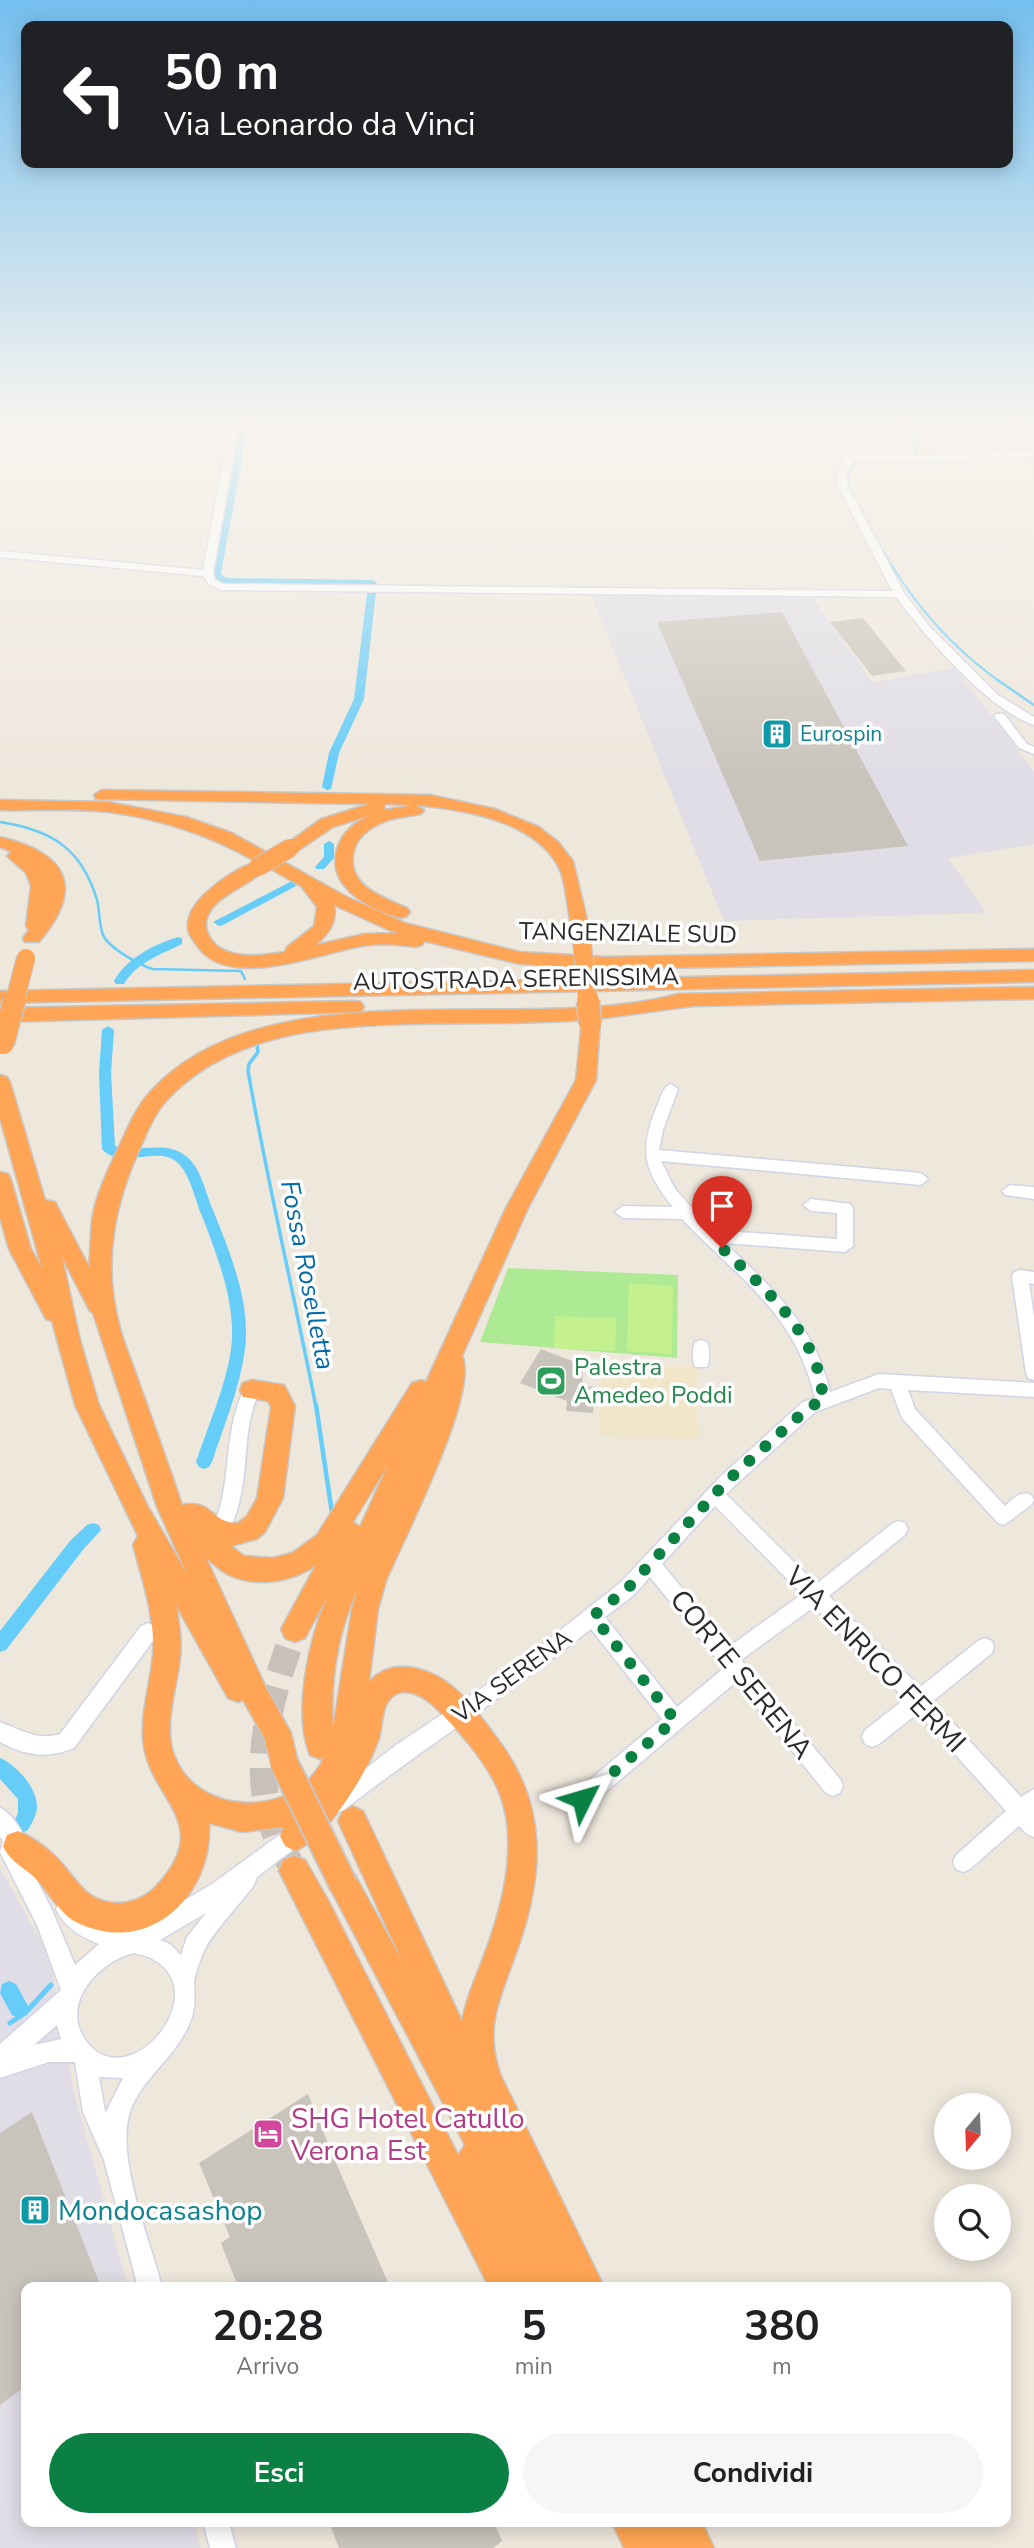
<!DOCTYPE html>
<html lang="it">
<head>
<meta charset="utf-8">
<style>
	:root { --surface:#fff; --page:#f6f6f6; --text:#202124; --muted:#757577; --accent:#0b8043 }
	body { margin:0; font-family:"Nunito Sans",sans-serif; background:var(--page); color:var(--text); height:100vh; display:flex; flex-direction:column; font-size:26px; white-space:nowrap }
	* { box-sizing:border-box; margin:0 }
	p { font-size:23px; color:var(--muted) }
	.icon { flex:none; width:38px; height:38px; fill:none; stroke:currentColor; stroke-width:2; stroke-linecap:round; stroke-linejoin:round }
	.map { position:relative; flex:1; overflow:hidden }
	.sheet { position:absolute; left:21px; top:2282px; width:990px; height:245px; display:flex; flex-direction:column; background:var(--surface); border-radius:14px; box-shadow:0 4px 18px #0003 }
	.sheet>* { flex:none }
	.hud { position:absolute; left:21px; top:21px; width:992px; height:147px; border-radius:14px; box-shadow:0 4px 18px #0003; background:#202124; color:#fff; overflow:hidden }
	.needle { width:46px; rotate:199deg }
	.fabs { position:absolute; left:934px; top:2093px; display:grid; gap:14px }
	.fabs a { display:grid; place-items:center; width:77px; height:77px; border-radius:50%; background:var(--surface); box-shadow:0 4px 18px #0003; font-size:35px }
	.pin { position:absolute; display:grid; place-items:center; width:60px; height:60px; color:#fff; margin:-72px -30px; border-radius:50% 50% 50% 0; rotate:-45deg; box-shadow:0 0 7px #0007 }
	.pin .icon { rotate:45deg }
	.me { position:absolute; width:77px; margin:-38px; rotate:50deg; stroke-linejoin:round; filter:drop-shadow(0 0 5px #0008) }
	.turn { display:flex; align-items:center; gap:24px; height:147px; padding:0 28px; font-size:32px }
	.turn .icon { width:91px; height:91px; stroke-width:2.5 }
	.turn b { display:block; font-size:49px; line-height:60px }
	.eta { display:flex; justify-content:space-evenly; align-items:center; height:119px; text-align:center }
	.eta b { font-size:42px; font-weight:700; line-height:49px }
	.action { display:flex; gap:14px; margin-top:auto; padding:14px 28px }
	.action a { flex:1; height:80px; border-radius:42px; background:var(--accent); color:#fff; font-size:28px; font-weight:700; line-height:80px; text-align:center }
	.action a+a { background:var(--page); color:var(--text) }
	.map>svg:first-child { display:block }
</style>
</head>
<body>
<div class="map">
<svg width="1034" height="2548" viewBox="0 0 1034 2548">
	<rect width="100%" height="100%" fill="#eee7dc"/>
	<!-- industrial -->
	<g fill="#e0dde6">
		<path d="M591,595L813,598L872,682L955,668L1034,772V844L948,858L986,913L724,921Z"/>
		<path d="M0,1868L50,1958L74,2093L128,2287H26V2522H194L201,2548H0Z"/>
	</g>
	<!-- education -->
	<path fill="#f1e5ca" d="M602,1365L697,1366V1425L704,1434L692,1439L599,1436Z"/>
	<!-- green -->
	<path fill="#aee994" d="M508,1268L678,1275L677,1358L480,1342Z"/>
	<!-- pitch -->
	<g fill="#c4f18e">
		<path d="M629,1283L673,1286L672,1354L627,1351Z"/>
		<path d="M555,1316L616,1318L615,1351L554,1348Z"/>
	</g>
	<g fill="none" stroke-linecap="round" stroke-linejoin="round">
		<!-- stream-far4 -->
		<g stroke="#66ccf8" stroke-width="2">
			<path d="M909,423L918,460"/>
			<path d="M859,459L849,471L848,485C887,565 925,628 999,681"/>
		</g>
		<!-- stream-far3 -->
		<g stroke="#66ccf8" stroke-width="2.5">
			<path d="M996,679L1034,705"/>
			<path d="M0,822C52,830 82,849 97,900C100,911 99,929 104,937C111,949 141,966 153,969L241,971L245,979"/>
		</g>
		<!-- stream-far2 -->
		<path stroke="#66ccf8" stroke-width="3.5" d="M257,1045L258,1052L249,1064L248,1071C268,1184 294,1295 316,1407"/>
		<!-- stream-far1 -->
		<path stroke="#66ccf8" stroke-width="4.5" d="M316,1405L332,1513"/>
		<!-- stream -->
		<path stroke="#66ccf8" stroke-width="5" d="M10,2023L25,2013L51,1985"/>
		<!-- canal -->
		<g fill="#66ccf8" fill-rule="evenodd">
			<path d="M237,423H245L241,466L221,573L223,576L228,578L373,580L377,583L364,699L339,753L331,789L327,790L322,787L329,753L354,699L368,586L227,584L216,580L213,573L233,466Z"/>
			<path d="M329,841L334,844V858L324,869H316L315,867L324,857V844Z"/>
			<path d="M292,881L298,884L296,886L223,925L219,926L213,922Z"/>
			<path d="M178,937L182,938V944C160,955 137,962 124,984H116L114,981C127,958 153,945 178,937Z"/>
			<path d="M108,1026L114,1030L111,1073L115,1146C137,1154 162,1140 183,1154C201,1165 205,1192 213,1210C230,1253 251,1302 245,1349C240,1388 224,1425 212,1462L209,1467L204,1469L199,1467L196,1462C208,1425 225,1389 231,1350C237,1305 218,1258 202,1216C195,1200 191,1176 178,1163C158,1144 121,1171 102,1149L99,1073L102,1030Z"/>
			<path d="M93,1523L99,1525L101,1530L82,1551L6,1650L0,1652V1631L70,1541L87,1525Z"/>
			<path d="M0,1758C17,1765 38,1789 37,1808C36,1816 32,1823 28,1830L22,1833L16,1830L13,1824L18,1813V1799L0,1779Z"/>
			<path d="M9,1981L16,1984L29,2008L26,2015L19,2018L12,2015L0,1993L2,1984Z"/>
		</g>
	</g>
	<!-- building -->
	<g fill="#c9c4bb">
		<path d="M782,612L908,846L760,861L657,622Z"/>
		<path d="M863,618L906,671L872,676L830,622Z"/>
		<path d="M541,1349L583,1365L582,1386L595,1387L593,1413L566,1411L567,1401L520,1383Z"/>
		<path d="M308,2094L336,2163L390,2287H238L221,2243L230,2237L199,2163Z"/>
		<path d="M32,2112L101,2287H26V2386L0,2405V2133Z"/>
		<path d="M329,2522H494L502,2541L493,2548H339Z"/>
	</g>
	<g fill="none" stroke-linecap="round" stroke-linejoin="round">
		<!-- highway-tunnel -->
		<path stroke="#c7c1b9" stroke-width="27" stroke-dasharray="27 14" stroke-linecap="butt" d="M294,1871C287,1857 278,1842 273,1827C250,1761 272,1692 295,1629"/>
		<!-- minor casing -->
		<g stroke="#d1d4e5" stroke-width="3">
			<g id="minor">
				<path d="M231,423H239L213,573L215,580L223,584L892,591L837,484L838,473L849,448L833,423H841L857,448L856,454L930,456L1034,450V456L930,462L854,460L847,473V484L904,593L929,626L998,695L1034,717V725C987,709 926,637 896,597L221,590L208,584L204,576L0,557V551L203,570Z"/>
				<path d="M996,714H1004L1027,744L1034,747V754L1019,748L994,716Z"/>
				<path d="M671,1084L678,1089L663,1130L659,1150L921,1173L928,1179L921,1185L661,1161L675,1189L712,1230L837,1239V1213L811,1211L803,1205L811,1199L850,1204L853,1208V1246L845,1252L725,1243C773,1289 814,1324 830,1392L879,1374L1034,1383V1397L908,1390L915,1409L1005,1506C1013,1499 1020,1490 1031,1495L1034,1500L1031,1505L1004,1525L998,1523L902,1418L891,1389L879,1388L815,1412L726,1494L816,1584L893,1523L899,1521L905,1523L908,1529L905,1535L829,1596L920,1687L978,1641L985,1638L992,1641L994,1647L992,1653L933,1701L1021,1797L1034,1789V1837L1027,1834L1019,1826L970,1869L963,1872L956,1869L953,1862L956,1855L1006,1811L918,1713L879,1744L872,1747L865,1744L862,1737L865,1730L905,1699L814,1607L741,1660L840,1779L843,1786L840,1793L833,1796L826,1793L736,1682L589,1806L582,1809L575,1806L572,1799L575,1792L662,1719L591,1629C511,1692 425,1747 344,1810L337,1813L330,1810L327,1803L330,1796L396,1745L519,1663L620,1583L721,1476L803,1402L815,1398C795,1312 739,1279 682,1219L623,1218L615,1212L623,1206L673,1207C643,1170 639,1150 657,1106C661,1098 662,1087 671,1084ZM715,1506L802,1594L730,1646L662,1564ZM650,1577L724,1668L677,1707L605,1617L634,1595Z"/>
				<path d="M1010,1185L1034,1187V1199L1005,1195L1002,1191Z"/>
				<path d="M1020,1270L1034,1272V1284L1029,1283L1034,1317V1380L1028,1378L1026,1373L1012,1276L1014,1272Z"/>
				<path d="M701,1340L707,1342C710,1350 710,1360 707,1367H695C692,1360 692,1350 695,1342Z"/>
				<path d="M252,1383L258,1385L260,1390C239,1433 252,1482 231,1526L225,1528L219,1526L216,1520C233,1472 222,1433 246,1385Z"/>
				<path d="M148,1623L155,1626L157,1632L155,1638L74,1748C46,1759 27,1756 0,1742V1722C22,1730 36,1741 60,1734L141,1626Z"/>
				<path d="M0,1808C14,1814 25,1836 30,1850L26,1858L52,1910L75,1965L99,1944C81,1937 64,1927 56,1909L60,1902L67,1898L100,1923L131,1932L212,1884L293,1825L300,1822L307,1825L310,1832L307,1839L257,1877L254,1885C241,1903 211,1934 203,1953C200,1961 194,1976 194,1984C195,1999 195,2011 189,2025C176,2055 149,2073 134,2102C110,2147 150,2238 162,2287H138L104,2160L83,2112L75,2062H49L0,2078V2044L61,1990L37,1925L0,1852L3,1841L0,1837ZM206,1913L187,1937L181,1955L170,1944L160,1940ZM134,1953C140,1955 149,1956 154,1960C215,1994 128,2098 86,2041C59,2004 99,1961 134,1953ZM57,2025L61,2039L34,2045ZM99,2077L123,2078L106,2112L105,2111Z"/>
				<path d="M203,2522H229L236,2548H210Z"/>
			</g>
		</g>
		<!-- highway casing -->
		<g stroke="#c8c8c8" stroke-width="3">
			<g id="highway">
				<path d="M102,790L430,795L495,809L539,827L558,842L573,861L590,932L581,938L572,932C568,914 566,878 557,864C527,813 437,805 385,804L384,810L415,805L424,810L421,814C407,817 392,817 379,824C367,830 357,838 354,851C345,885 382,897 407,908L410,912L407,916L401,918C370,910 326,887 337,849C342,832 356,821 371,815L333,827L296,852L290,853L281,848L321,819L369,804L96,799L94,795Z"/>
				<path d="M0,800L108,802L186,817L232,833L345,896L405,923L520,952L606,957L1034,949V961L606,969L520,964L424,941L422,945L415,947C397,944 379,943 362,946C320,953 229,991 198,947C194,941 189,936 188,929C186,914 197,901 207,892C220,880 240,866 257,862C211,836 162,819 109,812C73,808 36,811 0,810ZM267,867L301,886L317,907L314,926L287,947L285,952C261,956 217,962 207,931C204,922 208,913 214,906C229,890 254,883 267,867ZM334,905L391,931L398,933L364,934L316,945C328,934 338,922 334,905Z"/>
				<path d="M0,837C67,853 86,887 39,942H25L23,938L29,930L26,926L31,886L26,873L7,856L12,852L0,847Z"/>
				<path d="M1034,970V982L0,1003V991Z"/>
				<path d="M1034,987V999L693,1006L597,1019L600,1023L596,1080L528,1208L462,1356C480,1392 403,1540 386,1581L378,1609L369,1682C388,1661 414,1665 437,1676C461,1689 480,1715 496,1737C549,1805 544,1876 516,1953C500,1999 483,2028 501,2076L604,2287H489L279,1871L283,1860L294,1856L305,1860L329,1902L458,2155L465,2145L329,1886L333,1875L344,1871L355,1875L403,1963L338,1821L343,1811L353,1806L363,1811L462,2021C467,1992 482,1965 491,1936C505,1894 516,1843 502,1800C492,1768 461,1733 437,1709C426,1698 405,1684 391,1698C381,1708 383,1725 379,1738C368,1772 328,1837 295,1851L285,1846L280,1836L284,1827L242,1832L209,1823C213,1896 148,1958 76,1922C59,1913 50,1893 36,1879C24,1867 10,1862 3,1846L7,1835L18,1831C32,1837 46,1847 57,1858C73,1874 83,1898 108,1902C128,1906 147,1898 160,1882C214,1820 147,1798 143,1739C141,1710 151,1682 153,1654C155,1617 143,1581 133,1545L138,1536L75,1405L52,1321L46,1319L9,1249L0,1218V1172L8,1174L11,1180L31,1249L42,1268L0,1118V1075L7,1077L10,1082L45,1200L55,1202L89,1267C91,1250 90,1231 93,1214C98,1189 111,1164 122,1140C130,1123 138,1104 152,1090C270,964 524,1036 678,994ZM582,1020L576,1080L506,1208L426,1382L421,1380L412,1383L317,1535L292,1553L273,1558L244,1556L231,1546L257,1539L265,1532L283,1498L295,1406L284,1385L252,1380L243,1383L240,1390L243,1397L268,1401L271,1407L257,1498L247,1516L238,1523C209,1523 214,1499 182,1505C168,1463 153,1422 138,1380C132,1361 122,1340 118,1320C103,1259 115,1202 141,1146C148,1130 155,1113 167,1100C204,1060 255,1041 307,1032C398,1018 491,1027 582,1020ZM62,1257L90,1311L93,1313L157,1507L188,1576L147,1505L99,1405L80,1340ZM388,1465L360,1527L353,1522ZM206,1558C214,1564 221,1571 229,1575C256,1588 293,1582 316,1565L281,1629L285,1638L295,1642L305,1638L329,1593C310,1634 292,1712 310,1755L320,1759L324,1757C297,1819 197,1818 174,1755C163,1725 177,1688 180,1658C182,1640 179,1623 176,1605L228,1698L238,1702L243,1700L264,1737L274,1773L284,1777L294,1773L298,1763L291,1733L266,1688ZM357,1590L352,1609L333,1728C330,1680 337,1635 357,1590Z"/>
				<path d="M354,1001L361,1002L364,1007L361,1012L0,1022V1008Z"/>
				<path d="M612,2522H702L714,2548H624Z"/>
			</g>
		</g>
		<!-- minor -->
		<use href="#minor" fill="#fff" fill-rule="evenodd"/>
		<!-- highway -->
		<use href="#highway" fill="#ffa555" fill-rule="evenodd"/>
		<!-- highway-bridge-far2 casing -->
		<g stroke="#c8c8c8" stroke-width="20" stroke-linecap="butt">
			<g id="highway-bridge-far2">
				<path d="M258,867L290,848"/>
				<path d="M581,932L588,1003"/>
				<path d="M14,1003L26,958"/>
			</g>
		</g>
		<!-- highway-bridge-far1 casing -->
		<g stroke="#c8c8c8" stroke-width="25" stroke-linecap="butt">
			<g id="highway-bridge-far1">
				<path d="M588,1001L590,1023"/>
				<path d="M3,1043L14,1001"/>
			</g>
		</g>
		<!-- highway-bridge casing -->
		<g stroke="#c8c8c8" stroke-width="31" stroke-linecap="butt">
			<path id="highway-bridge" d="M284,1763L344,1886"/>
		</g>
		<!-- highway-bridge-far2 -->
		<use href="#highway-bridge-far2" stroke="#ffa555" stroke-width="18"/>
		<!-- highway-bridge-far1 -->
		<use href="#highway-bridge-far1" stroke="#ffa555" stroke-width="22"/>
		<!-- highway-bridge -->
		<use href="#highway-bridge" stroke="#ffa555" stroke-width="27"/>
	</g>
	<!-- sky -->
	<linearGradient id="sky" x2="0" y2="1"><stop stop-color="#74beee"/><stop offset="0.54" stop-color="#f7f4ef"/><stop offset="1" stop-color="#f7f4ef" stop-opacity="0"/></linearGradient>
	<rect width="1034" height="780" fill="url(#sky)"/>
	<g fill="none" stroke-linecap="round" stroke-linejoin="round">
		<!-- route -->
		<path stroke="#0b8043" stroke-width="12" stroke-dasharray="0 21.6" d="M582,1799L675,1720L593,1616L627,1589L727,1481L809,1407L824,1400C821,1387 820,1374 815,1362C798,1316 756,1281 722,1248"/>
	</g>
	<!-- icons -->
	<defs>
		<g id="building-square" transform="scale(1.575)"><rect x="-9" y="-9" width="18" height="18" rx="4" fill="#0f9aa8" stroke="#fff"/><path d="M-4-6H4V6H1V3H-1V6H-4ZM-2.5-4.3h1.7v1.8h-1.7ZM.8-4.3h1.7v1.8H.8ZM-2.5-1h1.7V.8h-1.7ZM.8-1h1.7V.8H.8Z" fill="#fff"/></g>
		<g id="stadium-square" transform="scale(1.575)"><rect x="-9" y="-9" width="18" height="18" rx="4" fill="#2e9e5b" stroke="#fff"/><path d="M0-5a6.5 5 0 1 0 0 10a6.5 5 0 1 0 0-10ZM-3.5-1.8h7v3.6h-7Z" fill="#fff"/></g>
		<g id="hotel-square" transform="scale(1.575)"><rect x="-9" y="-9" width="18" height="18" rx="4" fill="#d1479c" stroke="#fff"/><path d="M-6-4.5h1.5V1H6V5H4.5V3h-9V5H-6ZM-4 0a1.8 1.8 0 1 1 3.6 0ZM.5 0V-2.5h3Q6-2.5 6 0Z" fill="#fff"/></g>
	</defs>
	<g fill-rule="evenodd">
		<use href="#building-square" x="777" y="734"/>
		<use href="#stadium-square" x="551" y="1381"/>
		<use href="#hotel-square" x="268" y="2134"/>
		<use href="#building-square" x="35" y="2210"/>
	</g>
	<g text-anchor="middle" stroke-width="7" stroke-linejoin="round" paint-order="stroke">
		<!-- far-culture labels -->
		<g font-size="21" fill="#0d838f" stroke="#fff" text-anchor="start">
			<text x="800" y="741">Eurospin</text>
		</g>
		<!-- street labels -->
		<g font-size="24" fill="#2b2b2b" stroke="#fff">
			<text transform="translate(628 933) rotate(1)" y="8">TANGENZIALE SUD</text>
			<text transform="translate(516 979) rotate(-1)" y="8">AUTOSTRADA SERENISSIMA</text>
			<text transform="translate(512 1676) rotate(-36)" y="8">VIA SERENA</text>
		</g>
		<!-- leisure labels -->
		<g font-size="24" fill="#27864d" stroke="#fff" text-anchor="start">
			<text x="574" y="1375">Palestra<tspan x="574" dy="28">Amedeo Poddi</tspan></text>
		</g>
		<!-- water labels -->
		<g font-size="26" font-style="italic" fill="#0269a7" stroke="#fff">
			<text transform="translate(308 1275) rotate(79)" y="9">Fossa Roselletta</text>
		</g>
		<!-- near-street labels -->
		<g font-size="28" fill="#2b2b2b" stroke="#fff">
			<text transform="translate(876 1659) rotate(46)" y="10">VIA ENRICO FERMI</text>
			<text transform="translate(742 1674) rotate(51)" y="10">CORTE SERENA</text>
		</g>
		<!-- near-hotel labels -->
		<g font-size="28" fill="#b23c85" stroke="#fff" text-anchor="start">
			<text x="291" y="2128">SHG Hotel Catullo<tspan x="291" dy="32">Verona Est</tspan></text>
		</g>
		<!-- near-culture labels -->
		<g font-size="28" fill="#0d838f" stroke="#fff" text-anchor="start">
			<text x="58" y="2220">Mondocasashop</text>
		</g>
	</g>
</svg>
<div class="fabs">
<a><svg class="needle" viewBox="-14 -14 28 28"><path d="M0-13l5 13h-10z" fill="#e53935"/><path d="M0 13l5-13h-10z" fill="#757577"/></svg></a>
<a><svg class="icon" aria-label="search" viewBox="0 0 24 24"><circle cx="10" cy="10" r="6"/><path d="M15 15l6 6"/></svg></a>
</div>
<div class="pin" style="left:722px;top:1248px;background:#d93025"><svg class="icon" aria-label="arrive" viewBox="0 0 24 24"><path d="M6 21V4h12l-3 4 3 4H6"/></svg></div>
<svg class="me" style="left:582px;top:1799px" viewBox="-20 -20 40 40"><path d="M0-17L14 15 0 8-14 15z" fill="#0b8043" stroke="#fff" stroke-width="4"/></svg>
<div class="hud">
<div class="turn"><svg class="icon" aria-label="left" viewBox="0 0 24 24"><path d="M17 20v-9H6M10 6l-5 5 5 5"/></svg><div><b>50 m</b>Via Leonardo da Vinci</div></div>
</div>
<section class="sheet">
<div class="eta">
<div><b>20:28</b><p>Arrivo</p></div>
<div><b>5</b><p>min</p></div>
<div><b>380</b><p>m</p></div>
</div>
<div class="action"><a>Esci</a><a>Condividi</a></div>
</section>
</div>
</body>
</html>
